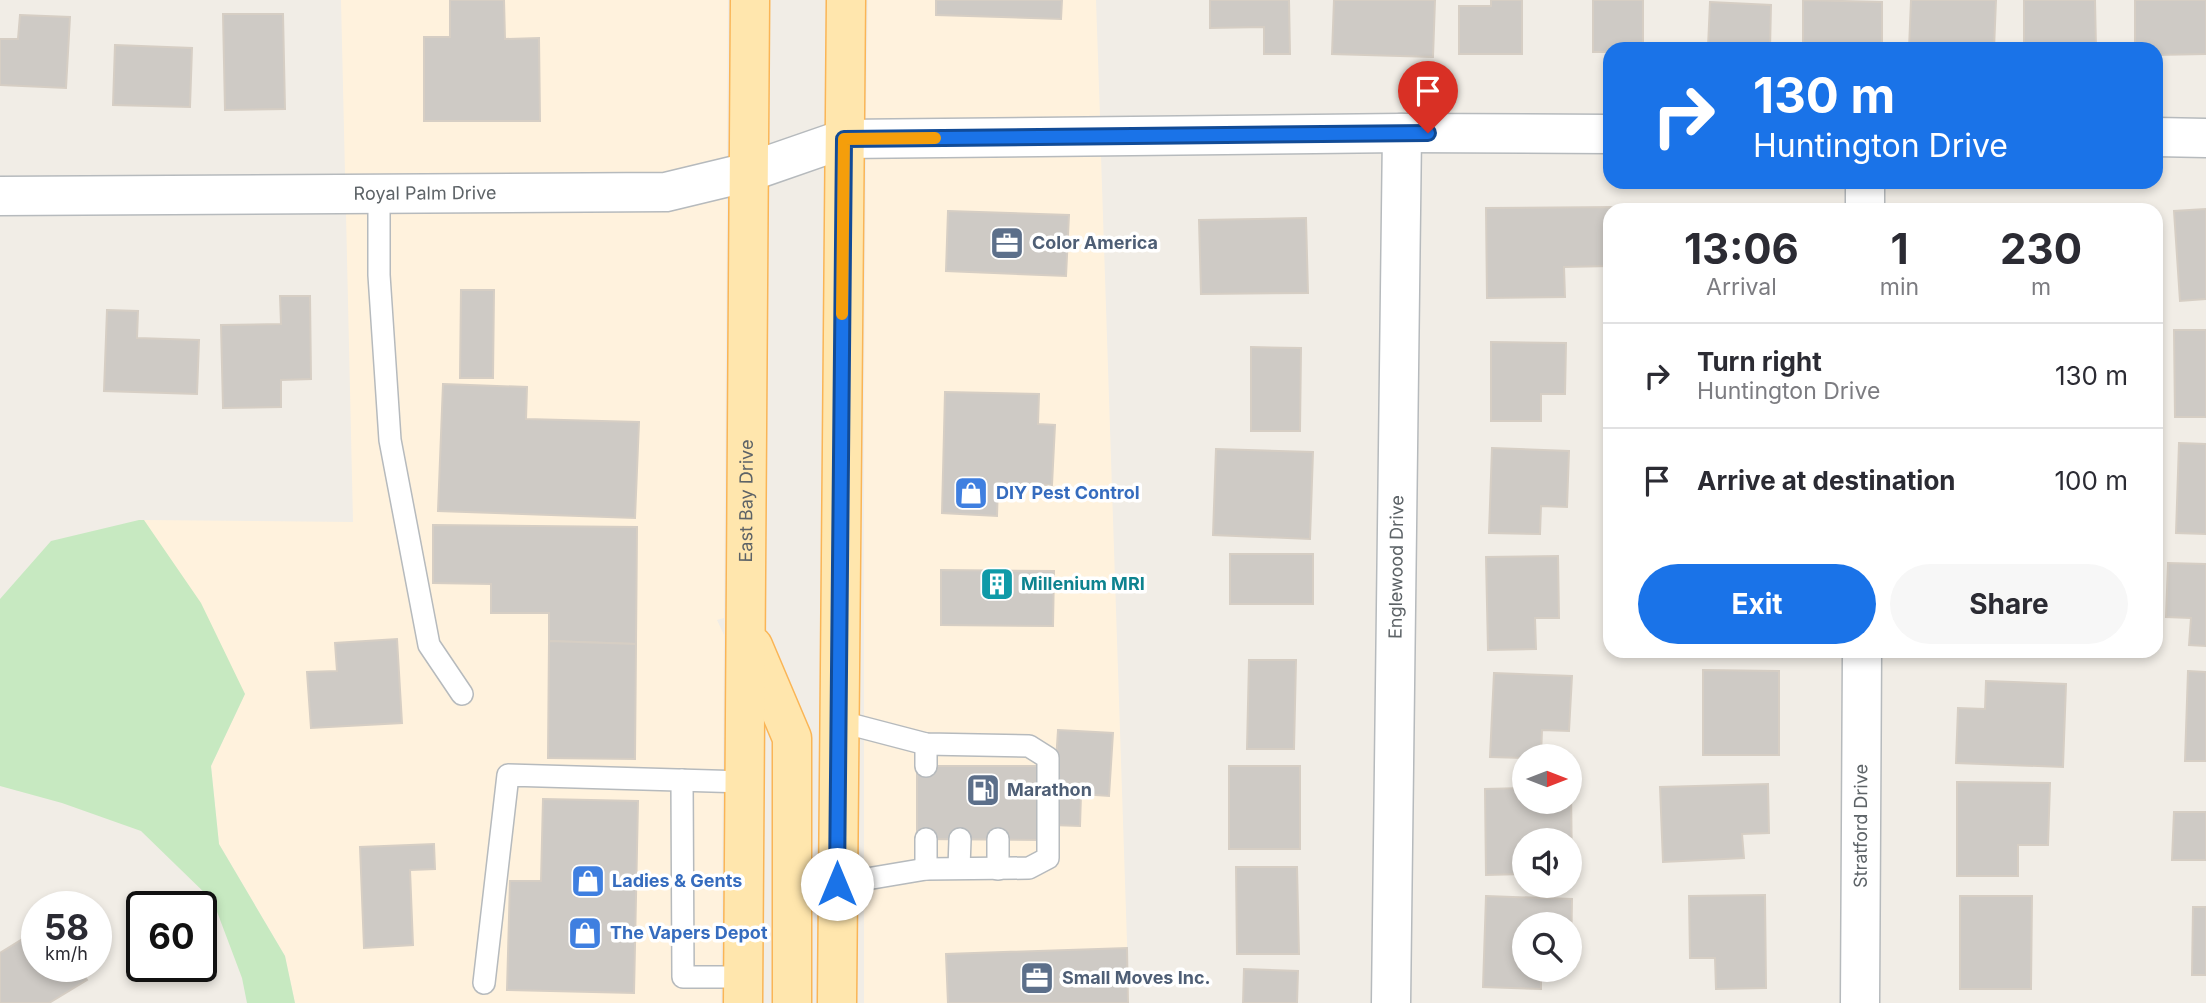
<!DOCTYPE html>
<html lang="en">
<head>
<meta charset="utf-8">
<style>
	:root { --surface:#fff; --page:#f7f7f7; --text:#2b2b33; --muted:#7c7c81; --line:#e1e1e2; --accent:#1a73e8 }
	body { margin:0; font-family:Inter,sans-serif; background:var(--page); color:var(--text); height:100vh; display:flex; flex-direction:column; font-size:26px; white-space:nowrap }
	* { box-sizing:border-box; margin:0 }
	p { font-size:23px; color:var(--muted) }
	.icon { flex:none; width:38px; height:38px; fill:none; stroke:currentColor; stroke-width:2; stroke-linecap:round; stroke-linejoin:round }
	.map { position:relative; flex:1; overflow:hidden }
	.sheet { position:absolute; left:1603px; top:203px; width:560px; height:455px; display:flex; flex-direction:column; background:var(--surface); border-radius:21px; box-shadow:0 4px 10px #0003 }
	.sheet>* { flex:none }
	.banner { position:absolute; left:1603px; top:42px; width:560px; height:147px; border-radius:21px; box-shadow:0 4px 10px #0003; background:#1a73e8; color:#fff; overflow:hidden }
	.needle { width:46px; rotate:90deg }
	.controls { position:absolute; left:1512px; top:744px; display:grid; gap:14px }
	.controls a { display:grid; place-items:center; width:70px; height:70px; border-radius:50%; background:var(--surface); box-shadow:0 4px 10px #0003; font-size:35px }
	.speed { position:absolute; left:21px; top:891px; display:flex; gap:14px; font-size:35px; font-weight:700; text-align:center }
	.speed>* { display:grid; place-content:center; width:91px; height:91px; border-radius:50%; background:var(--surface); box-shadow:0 4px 10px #0003; line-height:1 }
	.speed small { font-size:18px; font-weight:400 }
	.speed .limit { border:4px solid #111; border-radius:10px; background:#fff; color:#111 }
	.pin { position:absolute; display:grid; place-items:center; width:60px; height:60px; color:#fff; margin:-72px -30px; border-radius:50% 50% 50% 0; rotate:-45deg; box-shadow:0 0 7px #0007 }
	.pin .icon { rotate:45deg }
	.me { position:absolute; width:77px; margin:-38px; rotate:0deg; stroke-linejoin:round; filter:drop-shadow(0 0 5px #0008) }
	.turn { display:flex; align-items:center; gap:24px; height:147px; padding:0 35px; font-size:32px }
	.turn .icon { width:91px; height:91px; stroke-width:2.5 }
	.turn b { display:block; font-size:49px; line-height:60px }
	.eta { display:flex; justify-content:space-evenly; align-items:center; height:119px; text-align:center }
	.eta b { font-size:42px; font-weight:700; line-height:49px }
	.cta { display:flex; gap:14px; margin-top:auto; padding:14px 35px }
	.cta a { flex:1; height:80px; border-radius:42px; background:var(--accent); color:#fff; font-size:28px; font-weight:700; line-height:80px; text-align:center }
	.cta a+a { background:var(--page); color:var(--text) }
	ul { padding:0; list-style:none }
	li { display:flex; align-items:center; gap:21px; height:105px; padding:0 35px; border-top:2px solid var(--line) }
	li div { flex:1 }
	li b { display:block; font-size:26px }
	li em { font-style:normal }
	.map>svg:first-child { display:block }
</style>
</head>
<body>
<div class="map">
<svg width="2206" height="1003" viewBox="0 0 2206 1003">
	<rect width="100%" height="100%" fill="#f1ede6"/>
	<!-- commercial -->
	<g fill="#fff2dd">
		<path d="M341,0H728L727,157L663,173L345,174Z"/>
		<path d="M868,0H1096L1100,117L866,119Z"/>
		<path d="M1101,156L1129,1003H864V404L866,158Z"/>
		<path d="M727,198L724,618L717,620L724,635L721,1003H295L285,956L219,844L211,766L245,694L144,520L353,522L346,214L666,212Z"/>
	</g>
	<!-- green -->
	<path fill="#c7e9c1" d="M139,520H144L201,603L245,694L211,766L219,844L285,956L295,1003H247L242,978L213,901L141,831L62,803L0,786V599L51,541Z"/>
	<!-- building -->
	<g fill="#cecac5" stroke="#d6cec4" stroke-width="2">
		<path d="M450,0H504L505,39L539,38L540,121H424V37H450Z"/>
		<path d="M936,0H1062L1061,19L936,15Z"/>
		<path d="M1210,0H1289L1290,54H1264V27L1210,28Z"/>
		<path d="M1334,0H1435L1433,57L1332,54Z"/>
		<path d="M1491,0H1522V54H1459V6H1491Z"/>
		<path d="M1593,0H1643V49H1610V52H1593Z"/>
		<path d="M1803,0L1882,2V49H1803Z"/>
		<path d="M1911,0H1996L1994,49H1909Z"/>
		<path d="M2024,0H2095L2096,49H2024Z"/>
		<path d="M2135,0H2206V54L2156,55V49H2135Z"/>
		<path d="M1710,2L1771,5L1770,49L1708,47Z"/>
		<path d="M223,14H283L285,109L225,110Z"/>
		<path d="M20,15L70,17L66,88L0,85V39H18Z"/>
		<path d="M115,45L192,48L190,107L113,105Z"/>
		<rect x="1963" y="206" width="91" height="4"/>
		<path d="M1615,207V210H1610V266L1564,267L1565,297L1487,298L1486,208Z"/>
		<path d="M2206,209V299L2180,301L2174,211Z"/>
		<path d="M948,211L1069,215L1066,276L946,271Z"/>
		<path d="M1306,218L1308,293L1201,294L1199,220Z"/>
		<path d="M461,290H494L493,378H460Z"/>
		<path d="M280,296H310L311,379L281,380V407L223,408L221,325L281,324Z"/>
		<path d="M107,310L138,311L137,338L199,340L197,394L104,391Z"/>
		<path d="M2174,330H2206V417H2175Z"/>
		<path d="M1491,342L1566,343L1565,394H1541V421H1491Z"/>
		<path d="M1251,347L1301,348L1300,431H1251Z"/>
		<path d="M443,384L527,387L526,419L639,422L635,518L438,511Z"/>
		<path d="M945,392L1039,394L1038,424L1055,425L1052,485L998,484L997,516L942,513Z"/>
		<path d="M2179,443L2206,444V534L2176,533Z"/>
		<path d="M1492,448L1569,451L1567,507L1541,506L1540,534L1489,533Z"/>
		<path d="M1216,449L1313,452L1310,539L1213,535Z"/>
		<path d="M433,525L637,527L636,644L549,641V613H491V584L433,583Z"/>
		<rect x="1230" y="554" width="83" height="50"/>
		<path d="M1558,556L1559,618H1535L1536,649L1488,650L1486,557Z"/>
		<path d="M2168,563L2206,564V646L2189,645L2191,618L2166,617Z"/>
		<path d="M941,570L1054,571L1053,626L941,625Z"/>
		<path d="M397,639L402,723L311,728L307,672L337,671L335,643Z"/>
		<path d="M549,641L636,644L635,759L548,758Z"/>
		<path d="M1249,660H1296L1294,749H1247Z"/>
		<path d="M1703,670L1779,671V755H1703Z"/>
		<path d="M2188,671L2206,672V761H2185Z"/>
		<path d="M1494,673L1572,676L1569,731L1542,730L1541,756H1524V758L1490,757Z"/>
		<path d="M1986,681L2066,684L2063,767L1956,763L1958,708L1985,709Z"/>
		<path d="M1058,730L1113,733L1109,796L1081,794L1080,826L1052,825Z"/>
		<path d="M917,766H1043V840L917,839Z"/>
		<rect x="1229" y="766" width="71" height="83"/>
		<path d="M1957,782L2050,783L2048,845H2018V876H1957Z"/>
		<path d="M1768,784L1769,833L1742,834L1744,858L1663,862L1660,787Z"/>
		<path d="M1571,787L1572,873H1570V840H1524V874L1486,875L1485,789L1524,788V802H1570Z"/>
		<path d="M543,799L638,801L634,993L507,990L510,881H541Z"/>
		<path d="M2174,812H2206V860H2172Z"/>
		<path d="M434,844L435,869L410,870L413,945L364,948L360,847Z"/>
		<path d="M1236,867H1297L1299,954H1237Z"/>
		<path d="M1765,895L1766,988L1716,989L1715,958H1690L1689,896Z"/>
		<path d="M1486,896L1572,899L1571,960L1570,924H1524V970H1541V989L1483,987Z"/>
		<path d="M1960,896H2032L2031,989H1960Z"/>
		<path d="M2193,907H2206V975H2192Z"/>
		<path d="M37,930V966H78L87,980L49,1003H0V953Z"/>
		<path d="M1127,948L1128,1003H948L946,954Z"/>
		<path d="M1244,969L1298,971L1297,1003H1243Z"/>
	</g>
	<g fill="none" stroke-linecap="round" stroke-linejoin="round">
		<!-- service casing -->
		<g stroke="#b6babd" stroke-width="24">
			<g id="service">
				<path d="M379,194V275L390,440L429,645L462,694"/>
				<path d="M926,744V766"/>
				<path d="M682,780L683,977H743"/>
				<path d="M926,839V869"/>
				<path d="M959,868L960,839"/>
				<path d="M998,869V839"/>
				<path d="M837,884L926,869L1029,868L1048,858V758L1029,746L926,744L838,721"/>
				<path d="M484,983L508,775L745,782"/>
			</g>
		</g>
		<!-- minor casing -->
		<g stroke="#b6babd" stroke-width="41">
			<g id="minor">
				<path d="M2156,137L2206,138"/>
				<path id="s1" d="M0,196L666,192L749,172L844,139L1402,133L1610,134"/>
				<path d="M1865,210V182"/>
				<path id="s2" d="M1391,1003L1402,133"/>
				<path id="s3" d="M1860,1003L1862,651"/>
			</g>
		</g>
		<!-- primary casing -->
		<g stroke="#fab556" stroke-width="41">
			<g id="primary">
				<path d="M753,646L792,738V1003"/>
				<path id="s4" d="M743,1003L750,0"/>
				<path d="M837,1003L846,0"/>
			</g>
		</g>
		<!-- service -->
		<use href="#service" stroke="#fff" stroke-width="21"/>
		<!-- minor -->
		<use href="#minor" stroke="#fff" stroke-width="38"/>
		<!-- primary -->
		<use href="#primary" stroke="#ffe6ad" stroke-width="38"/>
	</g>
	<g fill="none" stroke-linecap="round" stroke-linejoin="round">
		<!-- route casing -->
		<g stroke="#114b97" stroke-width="18">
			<path id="route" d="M837,884L844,139L1428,133"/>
		</g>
		<!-- route -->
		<use href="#route" stroke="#1a73e8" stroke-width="12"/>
		<!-- slow -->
		<path stroke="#f59e0b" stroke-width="12" d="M842,314L844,139L935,138"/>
	</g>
	<!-- icons -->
	<defs>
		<g id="office-square" transform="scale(1.75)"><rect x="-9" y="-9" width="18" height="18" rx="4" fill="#5c6f8a" stroke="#fff"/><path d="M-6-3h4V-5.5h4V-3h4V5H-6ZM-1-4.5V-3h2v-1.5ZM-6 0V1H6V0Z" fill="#fff"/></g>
		<g id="shop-square" transform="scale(1.75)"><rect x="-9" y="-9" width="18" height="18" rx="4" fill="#3f7fe0" stroke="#fff"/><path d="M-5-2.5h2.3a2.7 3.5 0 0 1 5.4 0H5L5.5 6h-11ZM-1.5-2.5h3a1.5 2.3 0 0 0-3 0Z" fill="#fff"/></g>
		<g id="building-square" transform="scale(1.75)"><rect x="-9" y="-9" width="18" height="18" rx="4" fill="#0f9aa8" stroke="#fff"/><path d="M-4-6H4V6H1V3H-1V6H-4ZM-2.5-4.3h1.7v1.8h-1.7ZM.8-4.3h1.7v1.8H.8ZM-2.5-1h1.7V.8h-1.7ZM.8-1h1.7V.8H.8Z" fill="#fff"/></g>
		<g id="fuel-square" transform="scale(1.75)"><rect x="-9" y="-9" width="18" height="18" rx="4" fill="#5c6f8a" stroke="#fff"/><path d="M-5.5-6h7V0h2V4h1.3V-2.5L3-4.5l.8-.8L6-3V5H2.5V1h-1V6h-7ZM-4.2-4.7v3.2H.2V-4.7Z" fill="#fff"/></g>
	</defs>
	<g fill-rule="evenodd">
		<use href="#office-square" x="1007" y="243"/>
		<use href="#shop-square" x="971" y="493"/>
		<use href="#building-square" x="997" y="584"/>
		<use href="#fuel-square" x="983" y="790"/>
		<use href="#shop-square" x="588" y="881"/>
		<use href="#shop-square" x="585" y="933"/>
		<use href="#office-square" x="1037" y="978"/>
	</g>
	<g text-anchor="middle" stroke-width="7" stroke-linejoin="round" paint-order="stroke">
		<!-- street labels -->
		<g font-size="18" fill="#5d6367" stroke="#fff">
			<text dy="6" stroke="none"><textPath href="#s1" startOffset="425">Royal Palm Drive</textPath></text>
			<text dy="6" stroke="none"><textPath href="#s4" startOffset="502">East Bay Drive</textPath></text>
			<text dy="6" stroke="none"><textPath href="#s2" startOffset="436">Englewood Drive</textPath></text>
			<text dy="6" stroke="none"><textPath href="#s3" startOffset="177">Stratford Drive</textPath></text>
		</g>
		<!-- service labels -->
		<g font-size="18" font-weight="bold" fill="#4e5e75" stroke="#fff" text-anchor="start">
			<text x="1032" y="249">Color America</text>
			<text x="1007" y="796">Marathon</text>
			<text x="1062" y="984">Small Moves Inc.</text>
		</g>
		<!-- shop labels -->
		<g font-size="18" font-weight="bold" fill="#366cbe" stroke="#fff" text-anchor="start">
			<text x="996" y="499">DIY Pest Control</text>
			<text x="612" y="887">Ladies &amp; Gents</text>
			<text x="610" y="939">The Vapers Depot</text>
		</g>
		<!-- culture labels -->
		<g font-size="18" font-weight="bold" fill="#0d838f" stroke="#fff" text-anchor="start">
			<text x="1021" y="590">Millenium MRI</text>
		</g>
	</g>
</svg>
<div class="controls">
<a><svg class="needle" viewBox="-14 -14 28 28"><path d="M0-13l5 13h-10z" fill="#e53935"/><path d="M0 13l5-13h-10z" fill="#7c7c81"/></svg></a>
<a><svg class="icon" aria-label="sound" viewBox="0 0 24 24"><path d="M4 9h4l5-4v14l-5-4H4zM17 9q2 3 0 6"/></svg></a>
<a><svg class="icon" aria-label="search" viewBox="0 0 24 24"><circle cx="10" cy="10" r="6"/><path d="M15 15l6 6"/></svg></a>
</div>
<div class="speed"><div>58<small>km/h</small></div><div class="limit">60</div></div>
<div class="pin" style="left:1428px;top:133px;background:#d93025"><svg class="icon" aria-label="arrive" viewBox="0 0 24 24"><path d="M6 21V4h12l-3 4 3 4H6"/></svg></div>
<svg class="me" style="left:837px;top:884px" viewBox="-20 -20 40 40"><circle r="19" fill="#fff"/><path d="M0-13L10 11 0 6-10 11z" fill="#1a73e8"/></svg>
<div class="banner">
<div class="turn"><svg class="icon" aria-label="right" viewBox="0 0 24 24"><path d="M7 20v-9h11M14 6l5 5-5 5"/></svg><div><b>130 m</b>Huntington Drive</div></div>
</div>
<section class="sheet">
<div class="eta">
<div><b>13:06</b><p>Arrival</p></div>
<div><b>1</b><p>min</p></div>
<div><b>230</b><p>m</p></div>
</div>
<ul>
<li><svg class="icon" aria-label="right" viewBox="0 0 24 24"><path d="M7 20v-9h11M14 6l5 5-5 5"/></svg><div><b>Turn right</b><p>Huntington Drive</p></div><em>130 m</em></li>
<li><svg class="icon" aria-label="arrive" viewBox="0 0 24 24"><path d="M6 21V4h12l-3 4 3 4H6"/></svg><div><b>Arrive at destination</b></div><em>100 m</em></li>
</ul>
<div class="cta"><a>Exit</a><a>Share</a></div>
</section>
</div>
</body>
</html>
